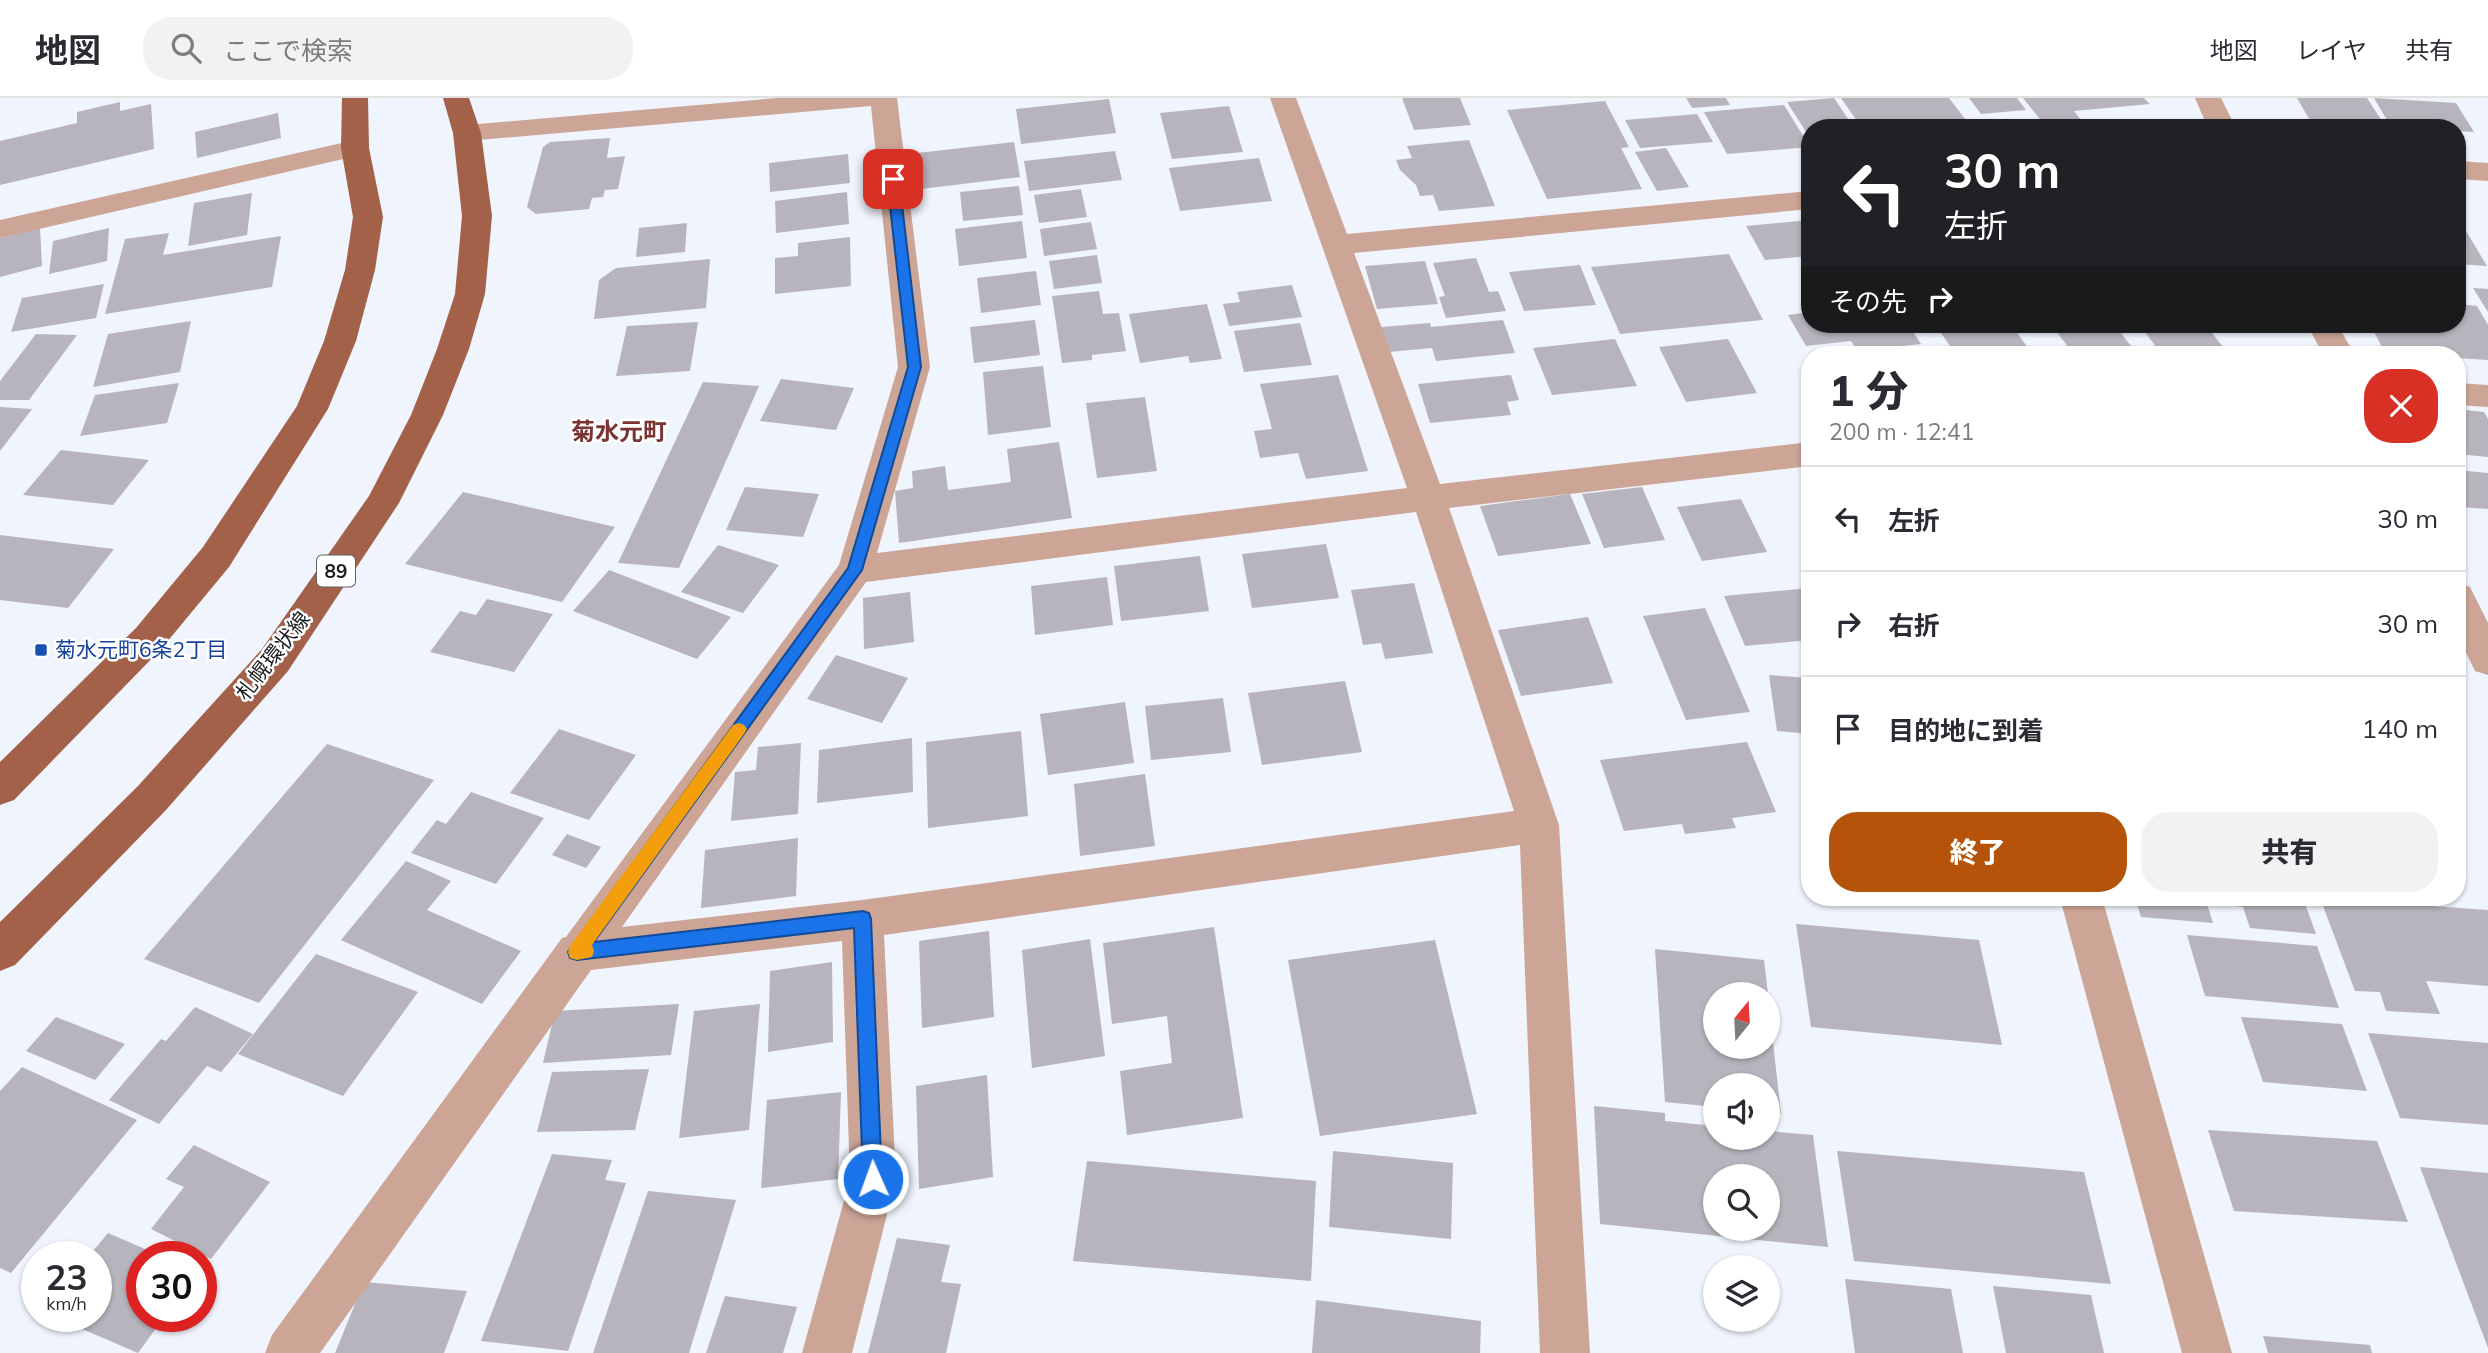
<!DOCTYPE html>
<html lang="ja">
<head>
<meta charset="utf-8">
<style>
	:root { --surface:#fff; --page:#f2f2f3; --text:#2b2b33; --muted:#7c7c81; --line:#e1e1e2; --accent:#b45309 }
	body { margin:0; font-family:Mulish,"Noto Sans JP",sans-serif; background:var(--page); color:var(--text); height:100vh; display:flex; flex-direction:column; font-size:26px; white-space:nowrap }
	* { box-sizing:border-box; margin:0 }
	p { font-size:23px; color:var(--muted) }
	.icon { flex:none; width:38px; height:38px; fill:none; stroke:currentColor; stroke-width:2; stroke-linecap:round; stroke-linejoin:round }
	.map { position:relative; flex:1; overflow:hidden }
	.drawer { position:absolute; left:1801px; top:248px; width:665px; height:560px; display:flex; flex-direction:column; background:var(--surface); border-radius:28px; box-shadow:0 2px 5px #0004 }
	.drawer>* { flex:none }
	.guide { position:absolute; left:1801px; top:21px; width:665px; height:214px; border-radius:28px; box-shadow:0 2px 5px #0004; background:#202124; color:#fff; overflow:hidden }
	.needle { width:46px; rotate:18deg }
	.controls { position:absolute; left:1703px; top:884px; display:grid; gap:14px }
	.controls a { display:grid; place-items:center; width:77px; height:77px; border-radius:50%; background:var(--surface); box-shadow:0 2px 5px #0004; font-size:35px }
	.speed { position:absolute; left:21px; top:1143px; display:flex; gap:14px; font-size:35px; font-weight:700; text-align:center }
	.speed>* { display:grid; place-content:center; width:91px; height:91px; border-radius:50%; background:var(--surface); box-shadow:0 2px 5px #0004; line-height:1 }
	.speed small { font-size:18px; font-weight:400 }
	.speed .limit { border:10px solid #d22; background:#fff; color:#111 }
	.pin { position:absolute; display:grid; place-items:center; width:60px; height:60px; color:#fff; margin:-30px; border-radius:14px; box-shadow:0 4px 10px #0006 }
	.me { position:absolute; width:77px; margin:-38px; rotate:358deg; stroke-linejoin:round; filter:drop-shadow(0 0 5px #0008) }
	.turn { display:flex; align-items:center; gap:24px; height:147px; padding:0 28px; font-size:32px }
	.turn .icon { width:91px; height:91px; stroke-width:2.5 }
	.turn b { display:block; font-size:49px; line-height:60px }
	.then { display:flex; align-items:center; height:66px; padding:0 28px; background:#0003; gap:14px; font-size:26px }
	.round { display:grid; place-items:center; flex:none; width:74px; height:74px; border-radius:28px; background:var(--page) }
	.headline { display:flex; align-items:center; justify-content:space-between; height:119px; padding:0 28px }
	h1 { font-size:42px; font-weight:800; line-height:52px }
	.cta { display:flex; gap:14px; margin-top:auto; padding:14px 28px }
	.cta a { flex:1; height:80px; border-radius:28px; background:var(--accent); color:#fff; font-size:28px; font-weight:800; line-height:80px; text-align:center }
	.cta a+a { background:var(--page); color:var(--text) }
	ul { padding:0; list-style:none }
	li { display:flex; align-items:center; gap:21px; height:105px; padding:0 28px; border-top:2px solid var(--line) }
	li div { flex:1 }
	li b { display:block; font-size:26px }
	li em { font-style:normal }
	header { display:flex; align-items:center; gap:42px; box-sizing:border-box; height:98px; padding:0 35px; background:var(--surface); border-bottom:2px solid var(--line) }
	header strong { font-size:33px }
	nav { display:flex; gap:38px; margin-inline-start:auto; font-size:24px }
	.search { width:490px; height:63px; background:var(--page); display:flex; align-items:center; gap:18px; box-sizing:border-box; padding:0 24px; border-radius:28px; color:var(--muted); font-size:26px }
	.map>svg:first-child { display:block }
</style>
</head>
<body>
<header>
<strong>地図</strong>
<div class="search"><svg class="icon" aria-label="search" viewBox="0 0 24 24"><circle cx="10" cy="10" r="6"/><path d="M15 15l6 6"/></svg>ここで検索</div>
<nav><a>地図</a><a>レイヤ</a><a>共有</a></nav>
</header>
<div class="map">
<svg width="2488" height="1255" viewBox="0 0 2488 1255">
	<rect width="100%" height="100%" fill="#eff4fd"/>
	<!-- building -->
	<g fill="#b7b4bd" fill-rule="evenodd">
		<path d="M1402,0H1460L1471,27L1414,32Z"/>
		<path d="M1686,0H1726L1730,7L1692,10Z"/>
		<path d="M1834,0L1854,30H1810V40L1787,4Z"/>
		<path d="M1841,0H1949L1972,30H1862Z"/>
		<path d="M1969,0H2017L2026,12L1981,16Z"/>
		<path d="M2023,0H2144L2150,6L2074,13L2087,30H2047Z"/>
		<path d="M2297,0H2367L2386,29L2312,26Z"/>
		<path d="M2374,0L2456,5L2474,34L2457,33V30L2391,29Z"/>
		<path d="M1109,1L1116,35L1021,46L1016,11Z"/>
		<path d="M1605,3L1629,49L1621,50L1642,91L1547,101L1507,12Z"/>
		<path d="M120,4V13L151,6L154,51L0,87V43L77,25V14Z"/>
		<path d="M1784,7L1810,49L1727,56L1704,14Z"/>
		<path d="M1229,8L1243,54L1172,61L1160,15Z"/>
		<path d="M278,15L281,40L197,60L195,34Z"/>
		<path d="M1697,16L1713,44L1640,50L1625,22Z"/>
		<path d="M610,40L607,60L625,58L618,91L605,92L603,99L592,100L589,111L536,116L527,109L543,49L550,44Z"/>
		<path d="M1469,42L1495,108L1439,113L1433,97L1420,98L1416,87L1400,72L1396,62L1412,60L1407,48Z"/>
		<path d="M1014,44L1020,79L921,91L917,55Z"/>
		<path d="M1666,50L1689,89L1657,93L1635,54Z"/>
		<path d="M1115,53L1122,82L1029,93L1024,63Z"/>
		<path d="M848,56L850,85L770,94L769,65Z"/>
		<path d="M1259,60L1272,103L1180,113L1169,70Z"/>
		<path d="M1019,88L1023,117L963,123L960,94Z"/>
		<path d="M1081,91L1087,119L1039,125L1034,97Z"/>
		<path d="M847,94L849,126L776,135L775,103Z"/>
		<path d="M252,95L247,137L188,148L194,105Z"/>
		<path d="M2457,118L2487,168L2457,166Z"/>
		<path d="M1810,122V158L1765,162L1746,128Z"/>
		<path d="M1022,123L1027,160L959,168L955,131Z"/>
		<path d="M1091,124L1097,151L1044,158L1040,131Z"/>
		<path d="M687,125L685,154L636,159L639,130Z"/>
		<path d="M40,130L42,168L0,179V140Z"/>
		<path d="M109,130L107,163L49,176L53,143Z"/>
		<path d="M169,135L163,157L281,138L272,189L105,216L125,141Z"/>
		<path d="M850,139L851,188L775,196V160L798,158V145Z"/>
		<path d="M1729,156L1763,222L1620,236L1591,169Z"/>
		<path d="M1097,157L1102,185L1054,191L1049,163Z"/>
		<path d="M1476,160L1489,194L1498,193L1506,213L1446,220L1439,199L1445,198L1433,165Z"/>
		<path d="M710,161L706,210L594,221L599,182L616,170Z"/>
		<path d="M1425,163L1438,206L1377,211L1365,168Z"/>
		<path d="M1580,167L1596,207L1524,213L1509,174Z"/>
		<path d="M1036,173L1041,207L981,215L977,180Z"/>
		<path d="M104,186L96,220L11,234L22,200Z"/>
		<path d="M1292,187L1302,219L1229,228L1223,206L1240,204L1237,194Z"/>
		<path d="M2473,190L2488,191V214Z"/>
		<path d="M1099,193L1103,216L1119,215L1126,253L1092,257V262L1062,265L1052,198Z"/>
		<path d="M1207,206L1222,261L1190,265L1188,258L1140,265L1129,216Z"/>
		<path d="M2457,206L2477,208L2488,227V262L2457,260V257L2385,255L2370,226H2457Z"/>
		<path d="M1810,214V226H1908L1921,246L1858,253L1851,243L1806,248L1788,217Z"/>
		<path d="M1035,222L1040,257L974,265L970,229Z"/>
		<path d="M1503,222L1515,255L1436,263L1432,250L1388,254L1381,229L1430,225L1431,229Z"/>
		<path d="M191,223L180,274L93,289L108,236Z"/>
		<path d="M698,224L690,273L616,278L627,228Z"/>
		<path d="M1300,225L1312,267L1244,274L1234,233Z"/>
		<path d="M1935,226H2011L2030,253L2008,255L2009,257H1956Z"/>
		<path d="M2051,226H2114L2138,257H2074Z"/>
		<path d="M2139,226H2205L2223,249L2212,250L2218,257H2162Z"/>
		<path d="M36,236L77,237L29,302H0V283Z"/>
		<path d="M1615,241L1637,288L1552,297L1533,250Z"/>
		<path d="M1728,241L1757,295L1686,304L1659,249Z"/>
		<path d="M1932,251L1936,257H1888V255Z"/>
		<path d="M1043,268L1051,329L988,337L983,274Z"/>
		<path d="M1338,277L1368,373L1306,381L1298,355L1260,360L1254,333L1272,331L1260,286Z"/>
		<path d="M1511,277L1519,302L1507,304L1511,317L1430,325L1418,286Z"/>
		<path d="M781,281L854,290L836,332L760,323Z"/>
		<path d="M703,284L759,288L679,470L618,465Z"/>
		<path d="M179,285L167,325L80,338L95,297Z"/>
		<path d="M1145,299L1157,373L1097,380L1086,305Z"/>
		<path d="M0,309L32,311L0,353Z"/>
		<path d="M2457,311L2484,314L2488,321V359L2457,356Z"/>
		<path d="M1059,344L1072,420L899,445L895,393L913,390L912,373L945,368L948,392L1011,384L1007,351Z"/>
		<path d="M61,352L149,362L113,407L23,397Z"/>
		<path d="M2457,372L2488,375V411L2459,409L2457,389H2462Z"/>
		<path d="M745,389L819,396L803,439L726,432Z"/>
		<path d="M1642,389L1665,442L1604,450L1582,396Z"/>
		<path d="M463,394L615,429L562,504L405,466Z"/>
		<path d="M1570,396L1591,446L1498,458L1480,408Z"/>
		<path d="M1741,401L1767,454L1702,463L1677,409Z"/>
		<path d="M0,437L114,451L68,510L0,502Z"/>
		<path d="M1326,446L1339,500L1252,510L1242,456Z"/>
		<path d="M718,447L779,467L743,515L681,494Z"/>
		<path d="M1200,458L1209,513L1121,523L1114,468Z"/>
		<path d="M609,472L731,519L697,561L573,513Z"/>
		<path d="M1107,479L1113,527L1035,537L1031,488Z"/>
		<path d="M1414,485L1433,555L1385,561L1381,545L1363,547L1351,492Z"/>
		<path d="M1810,490V542L1745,548L1724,498Z"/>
		<path d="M910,494L914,544L864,551L863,500Z"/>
		<path d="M487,501L553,516L514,574L430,554L460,513L476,517Z"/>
		<path d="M1705,510L1750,614L1686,622L1643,518Z"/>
		<path d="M1588,519L1613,585L1521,598L1498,532Z"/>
		<path d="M836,557L908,580L882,625L807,601Z"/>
		<path d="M1769,577L1810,580V636L1777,633Z"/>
		<path d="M1345,583L1362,654L1262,667L1248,595Z"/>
		<path d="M1223,600L1231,654L1151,662L1145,608Z"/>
		<path d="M1125,604L1134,665L1048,677L1040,616Z"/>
		<path d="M559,631L636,657L589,722L510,695Z"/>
		<path d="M1021,633L1028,718L928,730L926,644Z"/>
		<path d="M912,640L913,694L817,705L819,652Z"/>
		<path d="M1747,644L1776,714L1732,720L1736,730L1685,736L1682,726L1624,733L1600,662Z"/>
		<path d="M801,645L798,716L731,723L735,674L756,672L758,649Z"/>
		<path d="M327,646L434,682L259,905L144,861Z"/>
		<path d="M1145,676L1155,748L1080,758L1074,686Z"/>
		<path d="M471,694L544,720L496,786L411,755L437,722L446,726Z"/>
		<path d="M567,736L601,749L586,770L552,757Z"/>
		<path d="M798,740L796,798L701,810L705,752Z"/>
		<path d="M406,763L451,783L427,812L521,853L482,906L341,842Z"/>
		<path d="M2135,800H2205L2213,825L2141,819Z"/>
		<path d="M2214,800H2303L2316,836L2250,830L2243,809L2217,806Z"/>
		<path d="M2320,800L2488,812V888L2426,883L2440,916L2386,913L2380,894L2355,893Z"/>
		<path d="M1796,826L1979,842L2002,947L1811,929Z"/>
		<path d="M1214,829L1243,1020L1127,1037L1120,973L1172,965L1167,918L1112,926L1103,845Z"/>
		<path d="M989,833L994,919L922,930L919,843Z"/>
		<path d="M2187,837L2317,848L2339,910L2205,898Z"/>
		<path d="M1090,841L1105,958L1032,970L1022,852Z"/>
		<path d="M1435,842L1477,1016L1320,1038L1288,862Z"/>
		<path d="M1655,851L1764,862L1768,896H1715V948H1768L1769,910L1781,1015L1768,1014V987H1715V1009L1665,1004Z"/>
		<path d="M316,856L418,894L343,998L238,956Z"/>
		<path d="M832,864L833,944L768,954L770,873Z"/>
		<path d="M679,906L671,957L543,965L555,913Z"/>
		<path d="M760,906L749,1032L679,1040L694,913Z"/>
		<path d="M195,909L253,936L221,974L207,968L159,1026L109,1002L161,941L166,943Z"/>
		<path d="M56,919L125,946L95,982L26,953Z"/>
		<path d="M2241,919L2342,926L2367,993L2263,984Z"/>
		<path d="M2368,935L2488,945V1027L2400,1020Z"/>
		<path d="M22,969L137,1022L11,1175L0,1170V993Z"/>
		<path d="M649,971L635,1032L537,1034L552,974Z"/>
		<path d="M987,977L993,1079L919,1091L916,988Z"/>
		<path d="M841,994L838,1081L761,1090L767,1002Z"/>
		<path d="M1594,1008L1665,1015V1023L1715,1028V1040H1768V1033L1813,1037L1828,1149L1600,1126ZM1715,1078H1768V1130H1715Z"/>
		<path d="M2208,1032L2377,1043L2408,1124L2234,1113Z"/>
		<path d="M194,1047L270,1084L211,1161L151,1131L184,1089L166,1081Z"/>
		<path d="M1333,1053L1453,1065L1451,1141L1329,1129Z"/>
		<path d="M1837,1053L2084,1074L2111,1186L1854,1163Z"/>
		<path d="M552,1056L612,1062L605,1082L626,1085L568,1253L481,1243Z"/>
		<path d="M1087,1063L1316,1083L1311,1183L1073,1163Z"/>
		<path d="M2420,1069L2488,1075V1250Z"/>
		<path d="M648,1093L736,1102L689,1255H593Z"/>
		<path d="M108,1135L161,1158H142V1218H165L138,1255L52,1218H96V1158H89Z"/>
		<path d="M897,1140L950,1147L941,1184L961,1186L946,1255H868Z"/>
		<path d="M1845,1181L1951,1191L1963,1255H1855Z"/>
		<path d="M364,1184L467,1193L444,1255H335Z"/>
		<path d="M1993,1188L2091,1197L2104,1255H2006Z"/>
		<path d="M725,1198L797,1209L783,1255H706Z"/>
		<path d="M1316,1202L1481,1223L1480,1255H1312Z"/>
		<path d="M2263,1238L2370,1247L2372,1255H2268Z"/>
	</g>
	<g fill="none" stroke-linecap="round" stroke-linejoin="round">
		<!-- minor -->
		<g fill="#cca597" fill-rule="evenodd">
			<path d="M777,0H897L930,269L877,455L1407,390L1270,0H1296L1347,136L1810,93V111L1354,155L1440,386L1810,344V368L1449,410L1559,727L1590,1255H1540L1520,747L884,837L896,1081L852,1255H802L850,1081L842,843L591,872L320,1255H265L272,1237L562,840L566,839L839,467L898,269L871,8L467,43L457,41L453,35L457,29L467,27ZM1416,414L1514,713L862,802L622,829L866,484Z"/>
			<path d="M2195,0H2221L2236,30H2208Z"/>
			<path d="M355,42L365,44L369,50L365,56L0,140V122Z"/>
			<path d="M2457,63L2488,65V83L2457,81Z"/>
			<path d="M2307,226H2337L2355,257H2323Z"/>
			<path d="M2457,285L2488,287V309L2457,307Z"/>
			<path d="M2457,485L2470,489L2488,525V577L2475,573L2457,536Z"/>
			<path d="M2060,800H2102L2232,1255H2182Z"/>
		</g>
		<!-- major -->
		<g fill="#a4614a" fill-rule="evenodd">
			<path d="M342,0H368L369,50L383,119L375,172L356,243L328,311L229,469L162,550L14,702L0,707V664L136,530L203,449L297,308L324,243L345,172L353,119L341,50Z"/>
			<path d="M443,0H469L481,35L492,118L485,196L469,251L443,317L399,405L288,573L166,712L15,867L0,873V824L138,688L262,551L369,398L411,317L437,251L455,196L462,118L453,35Z"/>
		</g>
	</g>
	<!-- route -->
	<path fill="#1a73e8" stroke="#114b97" stroke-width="2" d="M893,77L899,81L921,269L862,472L594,844L863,813L869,815L871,821L882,1081L879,1088L873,1091L866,1088L863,1081L854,830L577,862L570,860L568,854L848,470L908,269L887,81Z"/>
	<!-- slow -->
	<path fill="#f59e0b" d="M739,625L744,627L747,631L744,636L592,847L594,853L592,859L577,862L570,860L568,854L570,848L733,627Z"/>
	<!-- markers -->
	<rect fill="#1a4fb4" stroke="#fff" stroke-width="2.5" x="34" y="545" width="14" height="14" rx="3.5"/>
	<g text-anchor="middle" stroke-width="5" stroke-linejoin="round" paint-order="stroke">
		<!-- shield labels -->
		<rect fill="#fff" stroke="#5f6063" stroke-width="2" x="317" y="457.5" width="38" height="31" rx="5"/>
		<g font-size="19" font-weight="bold" fill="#1b1c20">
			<text x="336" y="480">89</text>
		</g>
		<!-- transit labels -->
		<g font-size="21" fill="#164399" stroke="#fff" text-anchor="start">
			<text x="55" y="559">菊水元町6条2丁目</text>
		</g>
		<!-- street labels -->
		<g font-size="21" fill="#1b1c20" stroke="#fff">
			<text transform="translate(273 558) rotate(-52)" y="7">札幌環状線</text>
		</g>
		<!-- quarter labels -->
		<g font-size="24" font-weight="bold" fill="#7b3433" stroke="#fff">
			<text x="619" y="342">菊水元町</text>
		</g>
	</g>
</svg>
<div class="controls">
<a><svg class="needle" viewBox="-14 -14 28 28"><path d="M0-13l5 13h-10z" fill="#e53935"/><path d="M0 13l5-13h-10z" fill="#7c7c81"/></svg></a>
<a><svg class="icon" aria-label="sound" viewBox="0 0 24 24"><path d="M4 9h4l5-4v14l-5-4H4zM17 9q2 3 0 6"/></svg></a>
<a><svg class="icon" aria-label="search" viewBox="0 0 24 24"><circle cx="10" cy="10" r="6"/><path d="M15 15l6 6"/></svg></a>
<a><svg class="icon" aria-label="layers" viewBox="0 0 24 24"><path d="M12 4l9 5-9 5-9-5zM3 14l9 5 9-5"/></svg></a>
</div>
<div class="speed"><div>23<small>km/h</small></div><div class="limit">30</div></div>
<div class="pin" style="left:893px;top:81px;background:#d93025"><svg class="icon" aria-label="arrive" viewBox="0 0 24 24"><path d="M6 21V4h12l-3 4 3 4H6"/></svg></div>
<svg class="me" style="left:873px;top:1081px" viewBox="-20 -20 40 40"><circle r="17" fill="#1a73e8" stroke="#fff" stroke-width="3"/><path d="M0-11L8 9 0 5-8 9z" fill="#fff"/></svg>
<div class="guide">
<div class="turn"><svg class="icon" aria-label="left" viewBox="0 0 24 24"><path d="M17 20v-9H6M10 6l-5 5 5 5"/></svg><div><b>30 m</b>左折</div></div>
<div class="then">その先<svg class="icon" aria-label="right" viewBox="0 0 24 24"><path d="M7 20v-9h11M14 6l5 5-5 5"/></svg></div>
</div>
<section class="drawer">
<div class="headline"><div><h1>1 分</h1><p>200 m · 12:41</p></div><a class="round" style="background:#d93025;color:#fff"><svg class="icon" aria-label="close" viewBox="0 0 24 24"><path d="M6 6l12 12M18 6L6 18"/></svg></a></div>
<ul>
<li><svg class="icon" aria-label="left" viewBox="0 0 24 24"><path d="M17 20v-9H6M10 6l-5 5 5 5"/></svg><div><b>左折</b></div><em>30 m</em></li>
<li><svg class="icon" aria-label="right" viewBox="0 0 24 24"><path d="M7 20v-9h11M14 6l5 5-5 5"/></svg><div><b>右折</b></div><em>30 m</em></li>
<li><svg class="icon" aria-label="arrive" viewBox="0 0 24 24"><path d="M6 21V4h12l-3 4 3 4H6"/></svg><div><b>目的地に到着</b></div><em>140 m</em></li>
</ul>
<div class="cta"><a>終了</a><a>共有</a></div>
</section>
</div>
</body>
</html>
